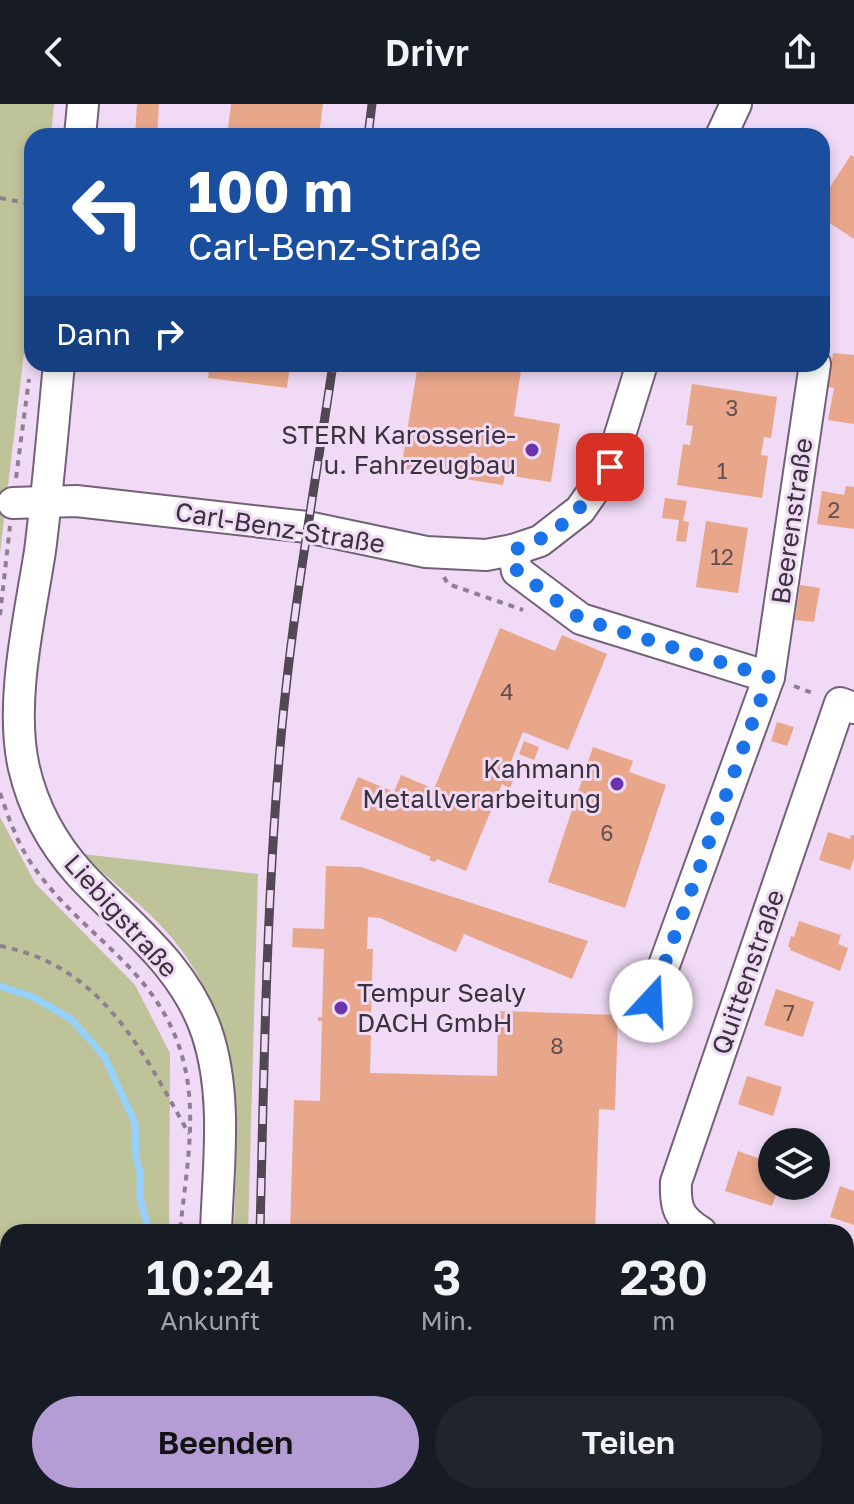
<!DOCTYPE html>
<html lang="de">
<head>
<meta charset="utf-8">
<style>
	:root { --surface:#171b24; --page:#20242c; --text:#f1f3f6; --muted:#9ea1a6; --accent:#b49dd4 }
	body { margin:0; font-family:"Golos Text",sans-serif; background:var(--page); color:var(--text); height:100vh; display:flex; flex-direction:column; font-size:30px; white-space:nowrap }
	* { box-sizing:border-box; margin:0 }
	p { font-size:26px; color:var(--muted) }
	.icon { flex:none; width:44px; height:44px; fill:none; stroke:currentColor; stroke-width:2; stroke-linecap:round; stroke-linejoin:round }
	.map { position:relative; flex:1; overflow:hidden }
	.drawer { position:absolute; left:0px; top:1120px; width:854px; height:280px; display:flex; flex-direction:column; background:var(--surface); border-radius:24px 24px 0 0; box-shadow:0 4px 12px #0003 }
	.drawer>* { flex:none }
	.guide { position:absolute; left:24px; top:24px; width:806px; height:244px; border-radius:24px; box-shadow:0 4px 12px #0003; background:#1a4fa0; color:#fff; overflow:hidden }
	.buttons { position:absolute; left:758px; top:1024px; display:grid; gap:16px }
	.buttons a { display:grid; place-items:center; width:72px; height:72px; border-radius:50%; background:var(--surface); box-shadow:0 4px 12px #0003; font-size:40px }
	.pin { position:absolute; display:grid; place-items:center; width:68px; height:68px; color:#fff; margin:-34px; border-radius:16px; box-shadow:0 4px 12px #0006 }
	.me { position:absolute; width:88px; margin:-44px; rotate:20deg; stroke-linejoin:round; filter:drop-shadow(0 0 6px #0008) }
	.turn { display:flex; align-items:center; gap:28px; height:168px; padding:0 32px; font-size:36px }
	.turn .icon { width:104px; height:104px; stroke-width:2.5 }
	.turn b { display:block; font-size:56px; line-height:68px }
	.then { display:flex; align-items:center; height:76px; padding:0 32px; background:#0003; gap:16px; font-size:30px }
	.eta { display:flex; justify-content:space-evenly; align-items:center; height:136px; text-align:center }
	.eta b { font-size:48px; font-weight:600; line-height:56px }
	.cta { display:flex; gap:16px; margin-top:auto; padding:16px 32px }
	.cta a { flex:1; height:92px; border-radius:48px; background:var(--accent); color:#111; font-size:32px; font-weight:600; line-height:92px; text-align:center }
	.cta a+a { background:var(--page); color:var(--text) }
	header { display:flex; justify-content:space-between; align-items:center; height:104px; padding:0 32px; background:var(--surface); font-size:36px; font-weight:600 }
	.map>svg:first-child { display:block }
</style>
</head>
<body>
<header><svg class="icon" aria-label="back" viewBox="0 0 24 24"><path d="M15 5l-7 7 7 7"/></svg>Drivr<svg class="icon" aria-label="share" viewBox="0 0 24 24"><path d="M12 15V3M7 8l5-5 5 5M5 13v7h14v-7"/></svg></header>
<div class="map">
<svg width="854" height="1400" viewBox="0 0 854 1400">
	<rect width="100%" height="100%" fill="#f0daf5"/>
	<!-- green -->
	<g fill="#bfc399">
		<path d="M0,0H54L51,32H32V182L0,449Z"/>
		<path d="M0,713L35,779L135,881L170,949L169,1128H8V1318H0Z"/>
		<path d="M82,750L258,770L248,1128H234C237,1018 244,913 164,825C139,798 109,775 82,750Z"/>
		<rect x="268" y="1392" width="274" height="8"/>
	</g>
	<!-- water -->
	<path fill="#94d1fd" d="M423,1392H504L507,1400H424Z"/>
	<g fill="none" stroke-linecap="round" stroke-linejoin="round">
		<!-- stream -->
		<g stroke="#94d1fd" stroke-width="7">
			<path d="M0,882L33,893L71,915L104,952L135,1019L136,1054L140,1068V1094L149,1128"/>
			<path d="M350,1392L362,1400"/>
		</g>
	</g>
	<!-- building -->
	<g fill="#e8a68a">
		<path d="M137,0H159L157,32H135Z"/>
		<path d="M231,0H323L319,32H227Z"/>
		<path d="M851,51L854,53V135L822,114V95Z"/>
		<path d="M833,249L854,251V320L828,316L834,284L828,283Z"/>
		<path d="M210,260H290L287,284L208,274Z"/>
		<path d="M418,260H522L514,312L560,320L551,378L505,371L503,381L401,365Z"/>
		<path d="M692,280L777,293L771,334L764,333L761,351L768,352L762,394L677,381L683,340L690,341L693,322L686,321Z"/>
		<path d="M846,382L854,383V425L817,420L822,387L844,391Z"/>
		<path d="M665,394L687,397L683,417L689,418L686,438L676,437L679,416L662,414Z"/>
		<path d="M706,417L748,424L738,489L696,483Z"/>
		<path d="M800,481L820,484L814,518L795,516Z"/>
		<path d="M500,524L555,547L562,531L607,550L568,646L523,628L508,665L517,668L510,684L502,680L466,767L437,755L435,758L429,756L431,753L340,715L358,673L394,688L401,671L434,685Z"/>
		<path d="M777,618L794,623L787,642L771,637Z"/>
		<path d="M524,637L539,643L534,656L519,650Z"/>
		<path d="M593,643L633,657L629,668L666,681L625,804L548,778Z"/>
		<path d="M828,728L850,735L851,731H854V754L850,766L819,756Z"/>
		<path d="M326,762L361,763L588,837L572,875L464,830L456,848L380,814L368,813L367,845H373L371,909L365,908V931H371L370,969L497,972L498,907L618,911L615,1006L599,1005L595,1128H290L294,996L320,997L322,917H318V913H322L324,845L292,843L293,824L324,825Z"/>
		<path d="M799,817L841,831L838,840L848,844L840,867L790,846L791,844L788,843L791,832L794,833Z"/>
		<path d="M776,885L814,898L803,933L764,921Z"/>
		<path d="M747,972L782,983L773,1012L738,1000Z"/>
		<path d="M738,1047L772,1059V1082H779L772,1102L725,1087Z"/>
		<path d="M840,1082L854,1087V1121L830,1113Z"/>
		<path d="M846,1199L854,1200V1249L846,1247Z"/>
		<path d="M846,1270L854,1271V1301L846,1299Z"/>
		<path d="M846,1345L854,1346V1373L846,1372Z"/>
		<path d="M808,1392H831L830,1400H807Z"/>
	</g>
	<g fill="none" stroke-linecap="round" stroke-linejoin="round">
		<!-- minor casing -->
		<g stroke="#746178" stroke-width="34">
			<g id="minor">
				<path d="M80,32L83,0"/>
				<path d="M721,32L736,0"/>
				<path d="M59,260C53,322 48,385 40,447C30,512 9,599 24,664C33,703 53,740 80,770C127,821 184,860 207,929C228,992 218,1063 216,1128"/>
				<path d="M13,399L76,397L307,423L426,448L486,451L513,446L540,437L580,406L610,363L642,260"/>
				<path d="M513,446L517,467L581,515L769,573"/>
				<path d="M651,897L769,573L815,260"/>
				<path d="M701,1128C678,1114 675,1103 676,1078L840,599L854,604"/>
				<path d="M846,1166L854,1167"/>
				<path d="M211,1400V1392"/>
			</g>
		</g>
		<!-- path -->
		<g stroke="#8e7f91" stroke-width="4" stroke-dasharray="6 6" stroke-linecap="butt">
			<path d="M0,94L32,100"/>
			<path d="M16,374L29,275"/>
			<path d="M444,473L448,480L523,506"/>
			<path d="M0,511L10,422"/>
			<path d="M794,582L815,590"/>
			<path d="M0,689C9,715 19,744 36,766C87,837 164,868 185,964C197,1017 185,1074 180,1128"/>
			<path d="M0,842C102,861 143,948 189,1030"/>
			<path d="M179,1400V1392"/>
		</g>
		<!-- minor -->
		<use href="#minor" stroke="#fff" stroke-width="30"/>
		<!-- rail casing -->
		<g stroke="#524855" stroke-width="9">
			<g id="rail">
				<path d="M368,32L372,0"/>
				<path d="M260,1128C264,967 266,805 280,644C291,515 314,388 333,260"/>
				<path d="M253,1400L254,1392"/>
			</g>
		</g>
		<!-- rail -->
		<use href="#rail" stroke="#f0daf5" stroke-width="6" stroke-dasharray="18" stroke-linecap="butt"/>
	</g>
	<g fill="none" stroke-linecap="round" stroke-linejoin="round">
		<!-- route -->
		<path stroke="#1a73e8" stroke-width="14" stroke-dasharray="0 25.2" d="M610,363C581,405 563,430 513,446L517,467L581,515L769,573L651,897"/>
	</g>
	<!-- markers -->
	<g fill="#6934ab" stroke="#f0daf5" stroke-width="3">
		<circle cx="532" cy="346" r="8"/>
		<circle cx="617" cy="680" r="8"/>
		<circle cx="341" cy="904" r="8"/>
	</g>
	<g text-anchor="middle" stroke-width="6" stroke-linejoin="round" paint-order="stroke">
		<!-- number labels -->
		<g font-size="22" fill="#664f50">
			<text x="732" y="312">3</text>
			<text x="722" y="375">1</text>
			<text x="834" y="414">2</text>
			<text x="722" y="461">12</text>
			<text x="507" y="596">4</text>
			<text x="607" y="737">6</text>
			<text x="789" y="917">7</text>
			<text x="557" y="950">8</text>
		</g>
		<!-- poi labels -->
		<g font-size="26" fill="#3a323c" stroke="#f0daf5" text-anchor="end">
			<text x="516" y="340">STERN Karosserie-<tspan x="516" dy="30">u. Fahrzeugbau</tspan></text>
			<text x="601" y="674">Kahmann<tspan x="601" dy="30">Metallverarbeitung</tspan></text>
			<text x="357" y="898" text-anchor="start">Tempur Sealy<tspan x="357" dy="30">DACH GmbH</tspan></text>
		</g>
		<!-- street labels -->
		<g font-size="26" fill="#3a323c" stroke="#f0daf5">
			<text transform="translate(792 417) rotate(-82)" y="9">Beerenstraße</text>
			<text transform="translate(280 424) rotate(9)" y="9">Carl-Benz-Straße</text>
			<text transform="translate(121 812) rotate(48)" y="9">Liebigstraße</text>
			<text transform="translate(748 868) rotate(-71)" y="9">Quittenstraße</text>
		</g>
	</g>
</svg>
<div class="buttons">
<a><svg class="icon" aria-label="layers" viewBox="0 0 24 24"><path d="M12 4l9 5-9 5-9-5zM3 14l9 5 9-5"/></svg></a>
</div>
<div class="pin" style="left:610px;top:363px;background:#d93025"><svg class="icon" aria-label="arrive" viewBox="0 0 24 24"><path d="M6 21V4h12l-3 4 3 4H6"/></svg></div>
<svg class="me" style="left:651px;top:897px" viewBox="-20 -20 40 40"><circle r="19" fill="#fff"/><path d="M0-13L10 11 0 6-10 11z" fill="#1a73e8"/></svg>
<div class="guide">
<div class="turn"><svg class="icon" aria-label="left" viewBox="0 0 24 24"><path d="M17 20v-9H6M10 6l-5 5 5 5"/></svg><div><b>100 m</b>Carl-Benz-Straße</div></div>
<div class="then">Dann<svg class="icon" aria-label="right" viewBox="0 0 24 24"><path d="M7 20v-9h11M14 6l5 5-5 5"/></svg></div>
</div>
<section class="drawer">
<div class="eta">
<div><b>10:24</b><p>Ankunft</p></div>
<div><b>3</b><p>Min.</p></div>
<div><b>230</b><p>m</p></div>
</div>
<div class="cta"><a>Beenden</a><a>Teilen</a></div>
</section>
</div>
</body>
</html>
